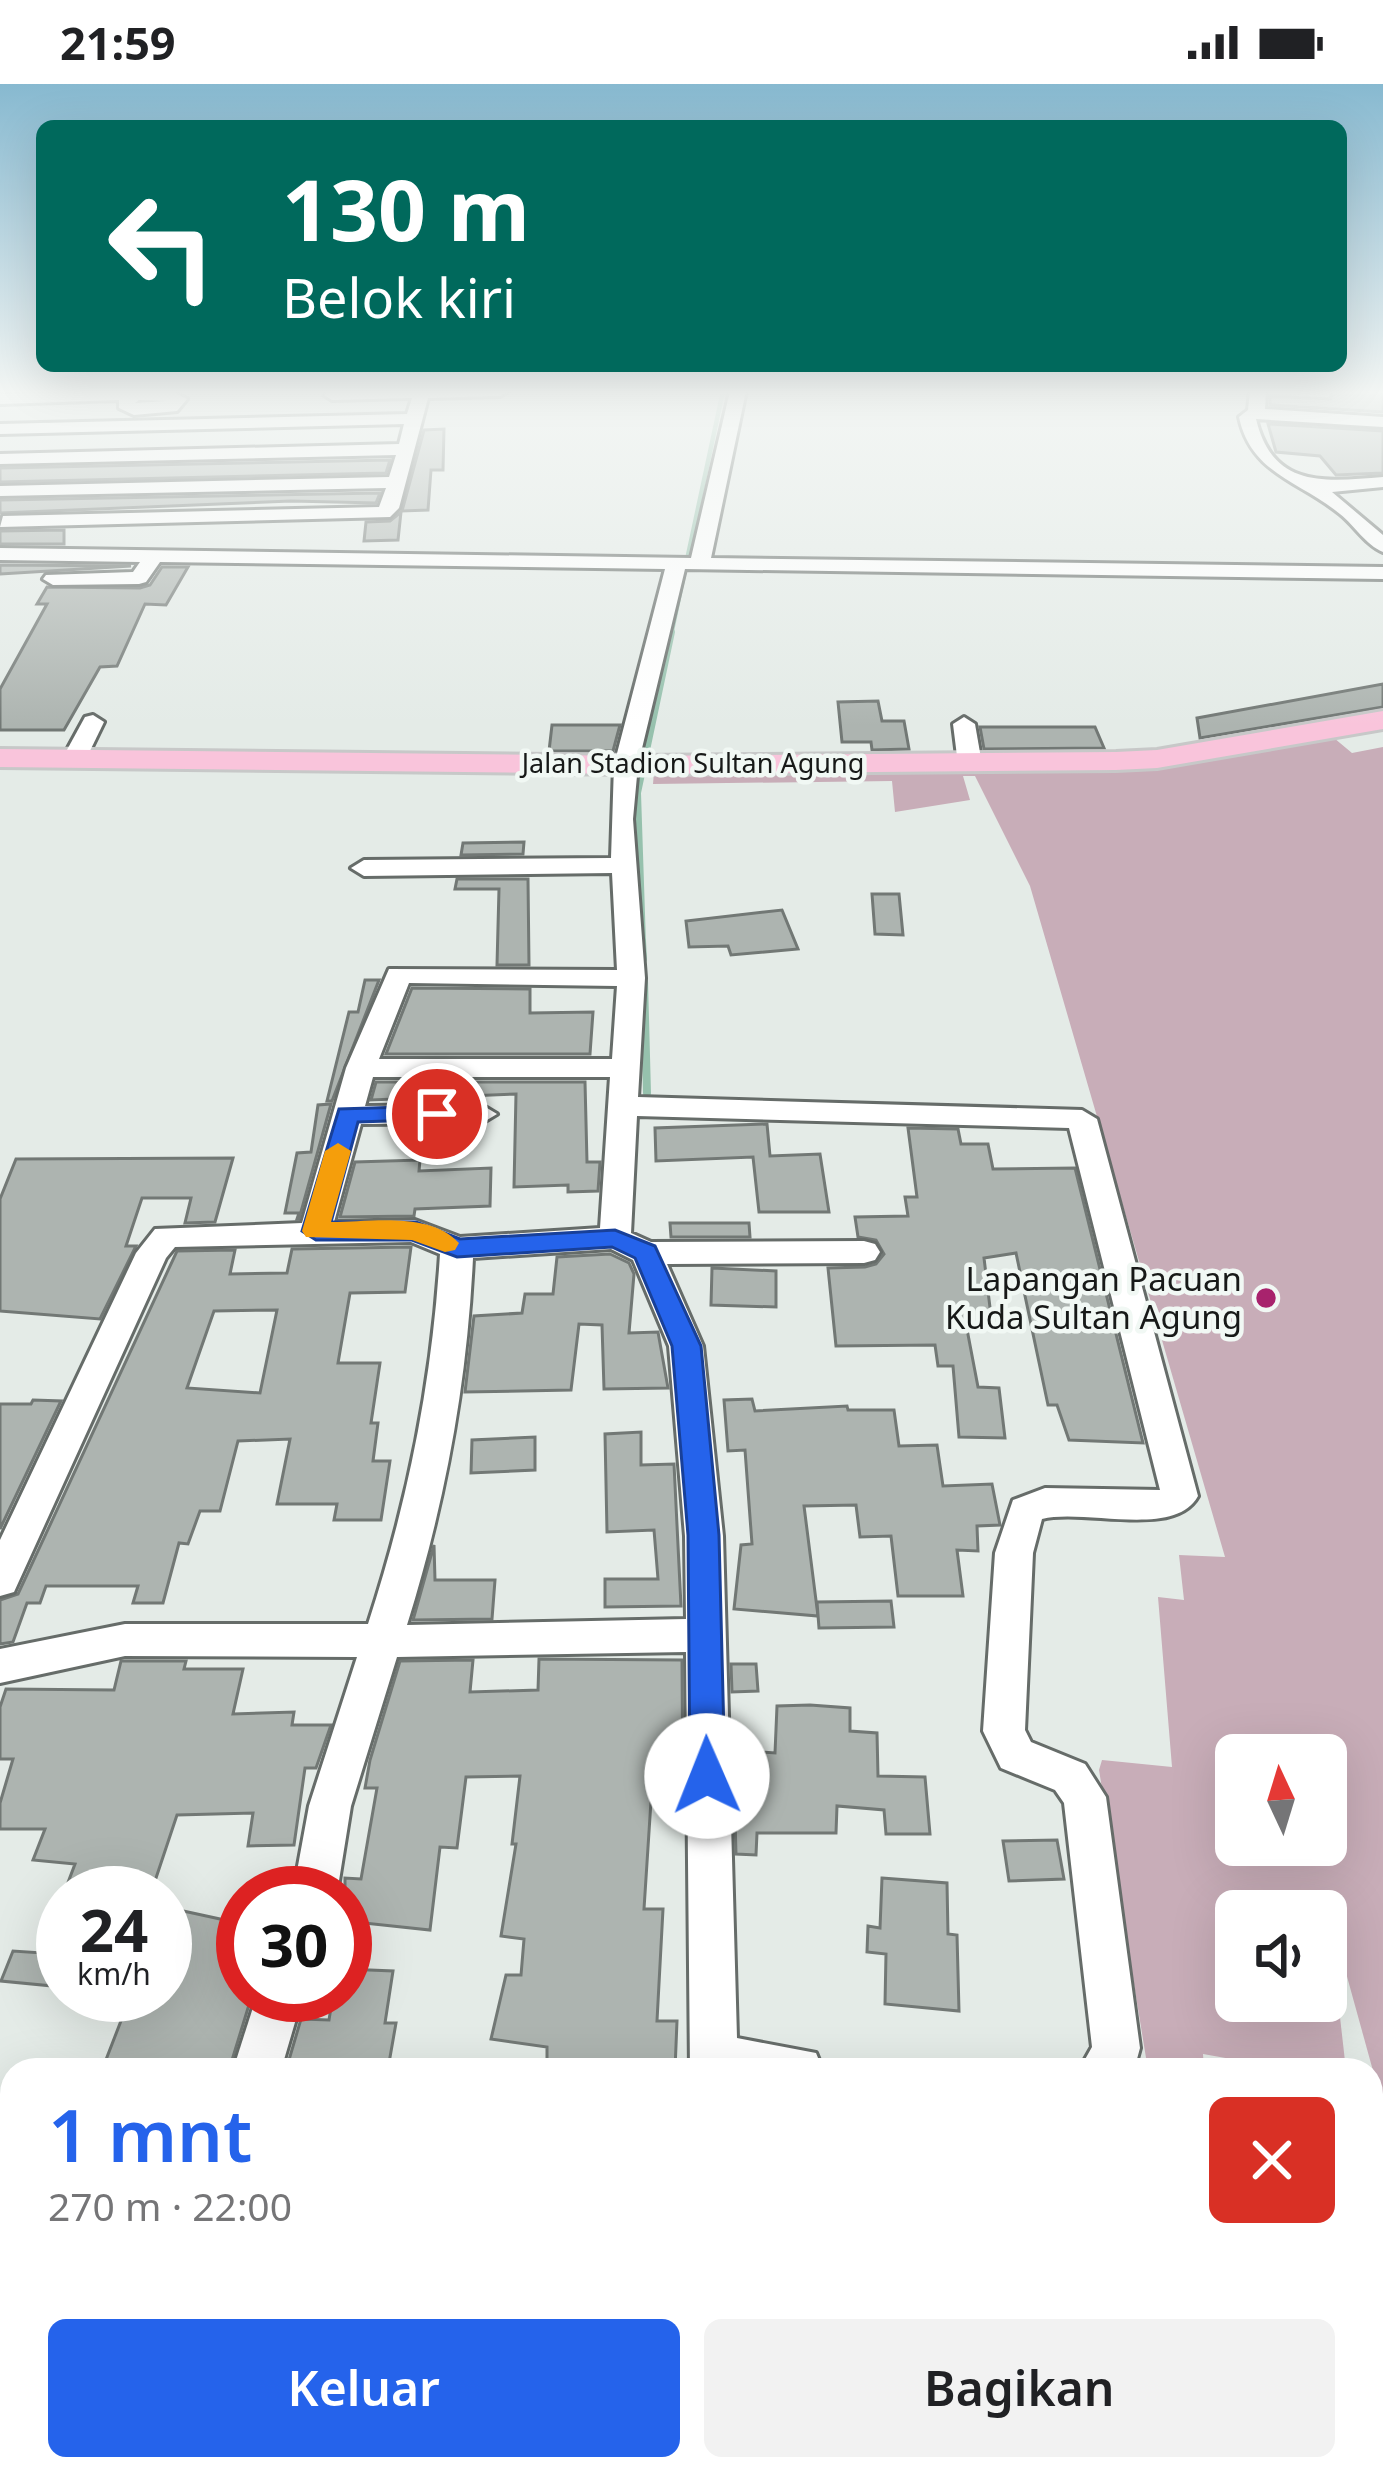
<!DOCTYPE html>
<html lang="id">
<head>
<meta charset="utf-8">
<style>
	:root { --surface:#fff; --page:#f2f2f2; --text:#202124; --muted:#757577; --accent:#2563eb }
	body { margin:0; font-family:"Noto Sans",sans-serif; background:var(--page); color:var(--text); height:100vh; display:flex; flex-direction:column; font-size:45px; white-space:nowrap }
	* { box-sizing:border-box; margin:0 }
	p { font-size:39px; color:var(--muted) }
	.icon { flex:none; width:66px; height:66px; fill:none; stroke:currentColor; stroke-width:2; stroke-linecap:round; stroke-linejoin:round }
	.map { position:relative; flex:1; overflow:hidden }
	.drawer { position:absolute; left:0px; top:1974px; width:1383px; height:423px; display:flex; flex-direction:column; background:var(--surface); border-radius:36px 36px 0 0; box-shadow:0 12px 48px #0002 }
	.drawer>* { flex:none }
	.banner { position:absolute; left:36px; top:36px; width:1311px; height:252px; border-radius:18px; box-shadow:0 12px 48px #0002; background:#00695c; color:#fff; overflow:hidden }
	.needle { width:78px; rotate:356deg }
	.tools { position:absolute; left:1215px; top:1650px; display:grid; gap:24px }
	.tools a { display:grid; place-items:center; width:132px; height:132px; border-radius:18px; background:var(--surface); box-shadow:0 12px 48px #0002; font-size:60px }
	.speed { position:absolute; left:36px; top:1782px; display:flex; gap:24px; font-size:60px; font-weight:700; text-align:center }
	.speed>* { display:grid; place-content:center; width:156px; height:156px; border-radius:50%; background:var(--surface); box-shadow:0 12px 48px #0002; line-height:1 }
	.speed small { font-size:30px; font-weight:400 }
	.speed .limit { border:18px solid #d22; background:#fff; color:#111 }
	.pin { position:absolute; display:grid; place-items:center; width:102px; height:102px; color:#fff; margin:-51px; border:6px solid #fff; border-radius:50%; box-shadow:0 3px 12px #0007 }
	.me { position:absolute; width:132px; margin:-66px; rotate:359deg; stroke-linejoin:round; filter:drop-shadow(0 0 9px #0008) }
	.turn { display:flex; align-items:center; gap:42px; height:252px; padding:0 48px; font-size:54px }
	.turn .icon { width:156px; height:156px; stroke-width:2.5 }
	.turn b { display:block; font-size:84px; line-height:102px }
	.round { display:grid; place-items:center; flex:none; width:126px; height:126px; border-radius:18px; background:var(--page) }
	.overview { display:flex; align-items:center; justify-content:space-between; height:204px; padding:0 48px }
	h1 { font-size:72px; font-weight:600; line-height:90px; color:var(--accent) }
	.primary-button { display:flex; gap:24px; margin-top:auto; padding:24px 48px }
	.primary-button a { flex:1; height:138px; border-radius:18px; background:var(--accent); color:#fff; font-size:48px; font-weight:600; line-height:138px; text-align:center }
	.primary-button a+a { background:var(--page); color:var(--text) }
	.status { display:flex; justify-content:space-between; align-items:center; height:84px; padding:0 60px; background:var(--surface); direction:ltr }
	.status svg { height:33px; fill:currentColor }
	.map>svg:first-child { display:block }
</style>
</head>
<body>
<div class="status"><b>21:59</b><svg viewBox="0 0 49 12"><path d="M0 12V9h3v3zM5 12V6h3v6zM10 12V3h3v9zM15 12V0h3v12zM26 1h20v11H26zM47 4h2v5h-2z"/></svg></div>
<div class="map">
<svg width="1383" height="2396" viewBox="0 0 1383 2396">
	<rect width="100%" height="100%" fill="#e4ebe7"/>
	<!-- green -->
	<g fill="#c8adb8" fill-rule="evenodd">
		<path d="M1334,654L1352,669L1383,663V2023L1343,1878L1335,1889L1346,1986H1294L1203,1970L1204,1986H1148L1099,1686L1102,1676L1172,1683L1158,1513L1184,1516L1179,1471L1225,1473L1030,802L975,692H963L970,716L895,728L892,697L653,700L654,688L1136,683ZM1236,1671H1326V1761H1236ZM1236,1827H1326V1917H1236Z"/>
		<path d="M1371,2068L1383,2073V2396H1121L1116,2385H1371Z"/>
	</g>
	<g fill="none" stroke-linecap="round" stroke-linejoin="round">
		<!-- stream-far2 -->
		<path stroke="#96c1ad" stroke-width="4.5" d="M671,551L723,307"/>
		<!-- stream-far1 -->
		<path stroke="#96c1ad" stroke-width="6" d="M643,860L638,709L672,548"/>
		<!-- stream -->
		<g stroke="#96c1ad" stroke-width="8">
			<path d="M642,857L643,875"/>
			<path d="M644,897L647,1009"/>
		</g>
	</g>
	<!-- building -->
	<g fill="#adb4b0" stroke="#727875" stroke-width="3" fill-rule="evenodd">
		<path d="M1331,307H1383V328L1270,321V312L1331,315Z"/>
		<path d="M1268,340L1383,347V389L1336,391L1320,372L1276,368Z"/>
		<path d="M444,345L443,386H431L428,426L402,427L424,346Z"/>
		<path d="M390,376L386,389L0,398V384Z"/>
		<path d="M380,409L376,419L291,417L0,429V416Z"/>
		<path d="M401,428L398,456L364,457L366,438L390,437Z"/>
		<path d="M64,446V460H0V447Z"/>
		<path d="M0,481L131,482L0,490Z"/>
		<path d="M162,483H188L166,521L145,520L117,582L100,583L64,646H0V605L47,520H37L47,503L140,504L150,501Z"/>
		<path d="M1383,600V623L1200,654L1197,634Z"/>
		<path d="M878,617L882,637H904L909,665L872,666L871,658H842L838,618Z"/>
		<path d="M552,641H620L613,667H549Z"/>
		<path d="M980,643H1095L1104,664L984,665Z"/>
		<path d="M524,758L523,770L461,771L463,759Z"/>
		<path d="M457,795H528L529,881H497L499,805H455Z"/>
		<path d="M872,810H899L903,851L875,850Z"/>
		<path d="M782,826L798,865L731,871L728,862L689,863L686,837Z"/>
		<path d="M365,896H379L332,1017H327L349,928H358Z"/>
		<path d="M412,904L530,905V929L593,928L590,970H386Z"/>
		<path d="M376,998H585L587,1078H600L598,1107L568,1108V1101L514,1103L516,1010L371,1016Z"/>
		<path d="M331,1020L299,1135H297L299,1129H285L297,1069L311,1068L318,1021Z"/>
		<path d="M767,1040L770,1072L820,1070L829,1128H759L753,1073L656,1077L655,1044Z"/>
		<path d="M908,1044L958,1045L961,1060H988L993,1085L1075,1084L1143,1359L1069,1356L1057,1321H1048L1016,1169L984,1174L992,1240H966L978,1303L999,1304L1005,1354L959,1353L953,1282H938L935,1261L836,1262L828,1184L865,1183L876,1180L884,1170L876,1156L858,1153L855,1133L908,1132L905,1113H917Z"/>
		<path d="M233,1074L215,1138L185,1139L191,1114H142L126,1162H136L100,1235L0,1227V1115L16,1075Z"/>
		<path d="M420,1076L419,1087L491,1084L490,1122L415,1125L414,1132L340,1133L355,1078Z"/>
		<path d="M670,1139H749L750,1153H671Z"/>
		<path d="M411,1163L405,1208L350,1209L338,1279H380L371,1339H378L373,1377H390L381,1436H334L337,1420H277L290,1355L238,1357L220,1427H200L188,1460L179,1459L163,1519H133L138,1502H46L40,1519H27L13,1558L0,1560V1516L18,1510L177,1167L235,1166L230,1190L287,1189L292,1165ZM277,1226L260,1309L187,1304L214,1227Z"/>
		<path d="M610,1170L629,1179L634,1190L629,1249L658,1248L668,1304L604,1305L602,1241L579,1240L571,1306L465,1308L474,1232L522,1229L525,1210H553L557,1173Z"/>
		<path d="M712,1184L776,1187V1223L711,1221Z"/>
		<path d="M752,1315L755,1327L847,1322L848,1326H894L899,1362L937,1361L943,1402L992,1400L1000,1441L977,1442L978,1467L957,1466L963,1512H898L891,1452L860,1453L856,1421L804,1422L818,1532L734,1525L741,1461L752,1460L745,1366L728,1367L724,1316Z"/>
		<path d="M33,1316L61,1317L0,1445V1320H31Z"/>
		<path d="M641,1348V1381L674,1380L681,1522L605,1523V1495H658L654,1446L607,1448L605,1350Z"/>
		<path d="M535,1353V1386L471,1389L472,1356Z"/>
		<path d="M434,1461L435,1496H495L492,1535L413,1536Z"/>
		<path d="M891,1517L894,1543L819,1544L817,1518Z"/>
		<path d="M539,1575L682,1576L683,1717H651L644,1825H663L657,1937H677L675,1986H547V1963L491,1955L506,1891H521L524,1855L501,1852L516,1760H512L520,1692L466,1693L457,1764L440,1763L430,1846L345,1837V1794L361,1795L377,1704H365L370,1676L400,1577L473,1576L470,1608L538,1606Z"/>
		<path d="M121,1577H186L184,1585H243L233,1630L294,1628L292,1641H331L316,1684H305L294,1761L248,1762L253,1729L177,1731L151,1809H64L75,1780L33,1776L45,1745H0V1719L13,1675H0V1623L6,1605L114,1606Z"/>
		<path d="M731,1580H756L758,1607L732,1608Z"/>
		<path d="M810,1621L850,1624V1647L877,1649L878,1692L925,1693L930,1750H886L884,1726L837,1722L836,1749H757L756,1771L736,1770L733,1666L775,1669L777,1622Z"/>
		<path d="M1057,1756L1064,1795L1009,1797L1003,1757Z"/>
		<path d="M882,1794L947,1799L948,1850L957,1851L959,1927L885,1920L886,1870L867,1868L868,1842L880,1844Z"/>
		<path d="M60,1820L63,1903L1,1897L13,1867L42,1869Z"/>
		<path d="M165,1823L243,1840V1911H252L229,1986H102L131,1911H165Z"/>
		<path d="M345,1885L393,1887L385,1939H396L389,1979L362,1978L361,1986H286L301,1935L329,1936L333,1911H345Z"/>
	</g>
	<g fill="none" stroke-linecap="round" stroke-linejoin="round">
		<!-- minor casing -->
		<g stroke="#666c69" stroke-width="6">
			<g id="minor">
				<path d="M171,307L187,315L177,327L134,331L119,324V316L0,320V310ZM139,316L168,317L135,319Z"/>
				<path d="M508,307L500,312L428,314L399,424L390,433L0,443L3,432L379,423L386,404L0,412V402L389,393L396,371L0,380V370L399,360L404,340L0,350V340L407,330L412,314L332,316L324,311L329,307Z"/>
				<path d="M730,307H746L711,474L1383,483V495L685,485L638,681L633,735L645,894L638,1013L1082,1026L1097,1035L1198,1412C1175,1455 1084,1424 1042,1435L1033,1469L1025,1646L1031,1658L1085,1680L1106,1713L1140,1964L1134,1986H1079L1092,1963L1064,1719L1055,1706L1001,1684L983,1647L995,1469L1013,1416L1045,1404L1160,1406L1069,1044L637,1032L631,1149L651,1158L864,1157L875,1160L880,1168L875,1176L864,1179L667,1180L703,1262L723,1452L737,1954L816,1969L823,1986H690L686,1568L397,1573L351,1722L337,1809H293L309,1722L357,1573L125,1572L0,1599V1565L125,1540H368C408,1417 432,1299 440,1170L411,1158L175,1163L166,1174L19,1497L14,1508L0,1512V1456L136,1169L155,1145L302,1139L346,984L389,885L617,886L612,789L364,792L351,784L364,776L611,774L614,681L665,485L160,478L146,498L139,500L53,501L43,495L46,491L133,488L140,478L0,476V464L691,474ZM409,899L617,902L612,975H379ZM373,993H610L600,1144L460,1153L415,1136L334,1138L361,1040L482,1039L497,1030L482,1021L365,1022ZM611,1165L633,1176L669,1262L685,1452L686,1535L407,1541C445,1419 467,1301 473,1174Z"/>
				<path d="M1250,307H1266L1265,325L1383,333V343L1256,335C1273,406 1327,397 1383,393V403L1332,408L1383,451V468C1366,461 1355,442 1340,430C1300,397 1251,390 1239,333L1248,326Z"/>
				<path d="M93,631L104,638L86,675L82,680H66L62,675L85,633Z"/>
				<path d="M964,633L975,640L982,680L970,687L958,680L953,640Z"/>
				<path d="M257,1911H303L281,1986H233Z"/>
				<path d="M13,2385H70L65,2396H8Z"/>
				<path d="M624,2385H728L732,2393L629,2396Z"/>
				<path d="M1066,2385H1122L1125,2396H1069Z"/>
			</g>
		</g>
		<!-- major casing -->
		<g stroke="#c7c8c8" stroke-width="6">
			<path id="major" d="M1383,627V645L1157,684L1116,686L635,690L0,683V665L635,672L1116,668L1157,666Z"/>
		</g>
		<!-- minor -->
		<use href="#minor" fill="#fff" fill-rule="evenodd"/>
		<!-- major -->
		<use href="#major" fill="#f9c4db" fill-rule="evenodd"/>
	</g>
	<!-- sky -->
	<linearGradient id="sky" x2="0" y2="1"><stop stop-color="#87b9d0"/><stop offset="0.48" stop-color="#f3f6f4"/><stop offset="1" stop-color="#f3f6f4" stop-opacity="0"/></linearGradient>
	<rect width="1383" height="642" fill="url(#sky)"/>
	<!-- route -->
	<path fill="#2563eb" stroke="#184099" stroke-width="3" d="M437,1022L446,1025L449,1030L446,1035L358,1038L331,1138H416L460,1155L615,1146L655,1162L701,1262L719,1451L725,1692L720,1702L707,1707L695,1702L690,1692L688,1451L672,1262L635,1174L612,1163L457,1173L412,1156H316L302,1147L339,1025Z"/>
	<!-- slow -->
	<path fill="#f59e0b" d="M338,1059L351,1067L331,1138C370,1138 430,1127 459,1159L455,1166L445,1168L412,1156L306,1153L302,1147L325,1067Z"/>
	<!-- markers -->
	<circle fill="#a8236d" stroke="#f1f8f4" stroke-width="4.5" cx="1266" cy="1214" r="12"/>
	<g text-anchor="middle" stroke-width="9" stroke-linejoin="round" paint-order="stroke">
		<!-- far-street labels -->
		<g font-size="27" fill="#171918" stroke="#f1f8f4">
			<text x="693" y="689">Jalan Stadion Sultan Agung</text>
		</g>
		<!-- poi labels -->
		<g font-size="33" fill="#171918" stroke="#f1f8f4" text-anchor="end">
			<text x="1242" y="1207">Lapangan Pacuan<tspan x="1242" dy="38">Kuda Sultan Agung</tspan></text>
		</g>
	</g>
</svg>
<div class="tools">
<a><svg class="needle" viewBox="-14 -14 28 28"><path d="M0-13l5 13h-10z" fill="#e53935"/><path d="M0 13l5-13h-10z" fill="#757577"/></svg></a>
<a><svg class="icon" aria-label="sound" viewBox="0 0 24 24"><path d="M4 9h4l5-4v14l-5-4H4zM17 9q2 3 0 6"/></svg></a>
</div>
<div class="speed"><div>24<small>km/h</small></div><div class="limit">30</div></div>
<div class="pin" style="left:437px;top:1030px;background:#d93025"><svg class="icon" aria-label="arrive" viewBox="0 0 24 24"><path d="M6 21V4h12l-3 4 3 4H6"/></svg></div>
<svg class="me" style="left:707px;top:1692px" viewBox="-20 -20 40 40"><circle r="19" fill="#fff"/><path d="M0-13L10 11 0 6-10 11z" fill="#2563eb"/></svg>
<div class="banner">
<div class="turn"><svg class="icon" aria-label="left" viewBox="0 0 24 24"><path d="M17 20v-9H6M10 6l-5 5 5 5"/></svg><div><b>130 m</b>Belok kiri</div></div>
</div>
<section class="drawer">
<div class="overview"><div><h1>1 mnt</h1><p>270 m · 22:00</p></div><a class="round" style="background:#d93025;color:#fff"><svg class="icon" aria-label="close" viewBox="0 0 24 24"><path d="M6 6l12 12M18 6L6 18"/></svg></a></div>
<div class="primary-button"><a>Keluar</a><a>Bagikan</a></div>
</section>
</div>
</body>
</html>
